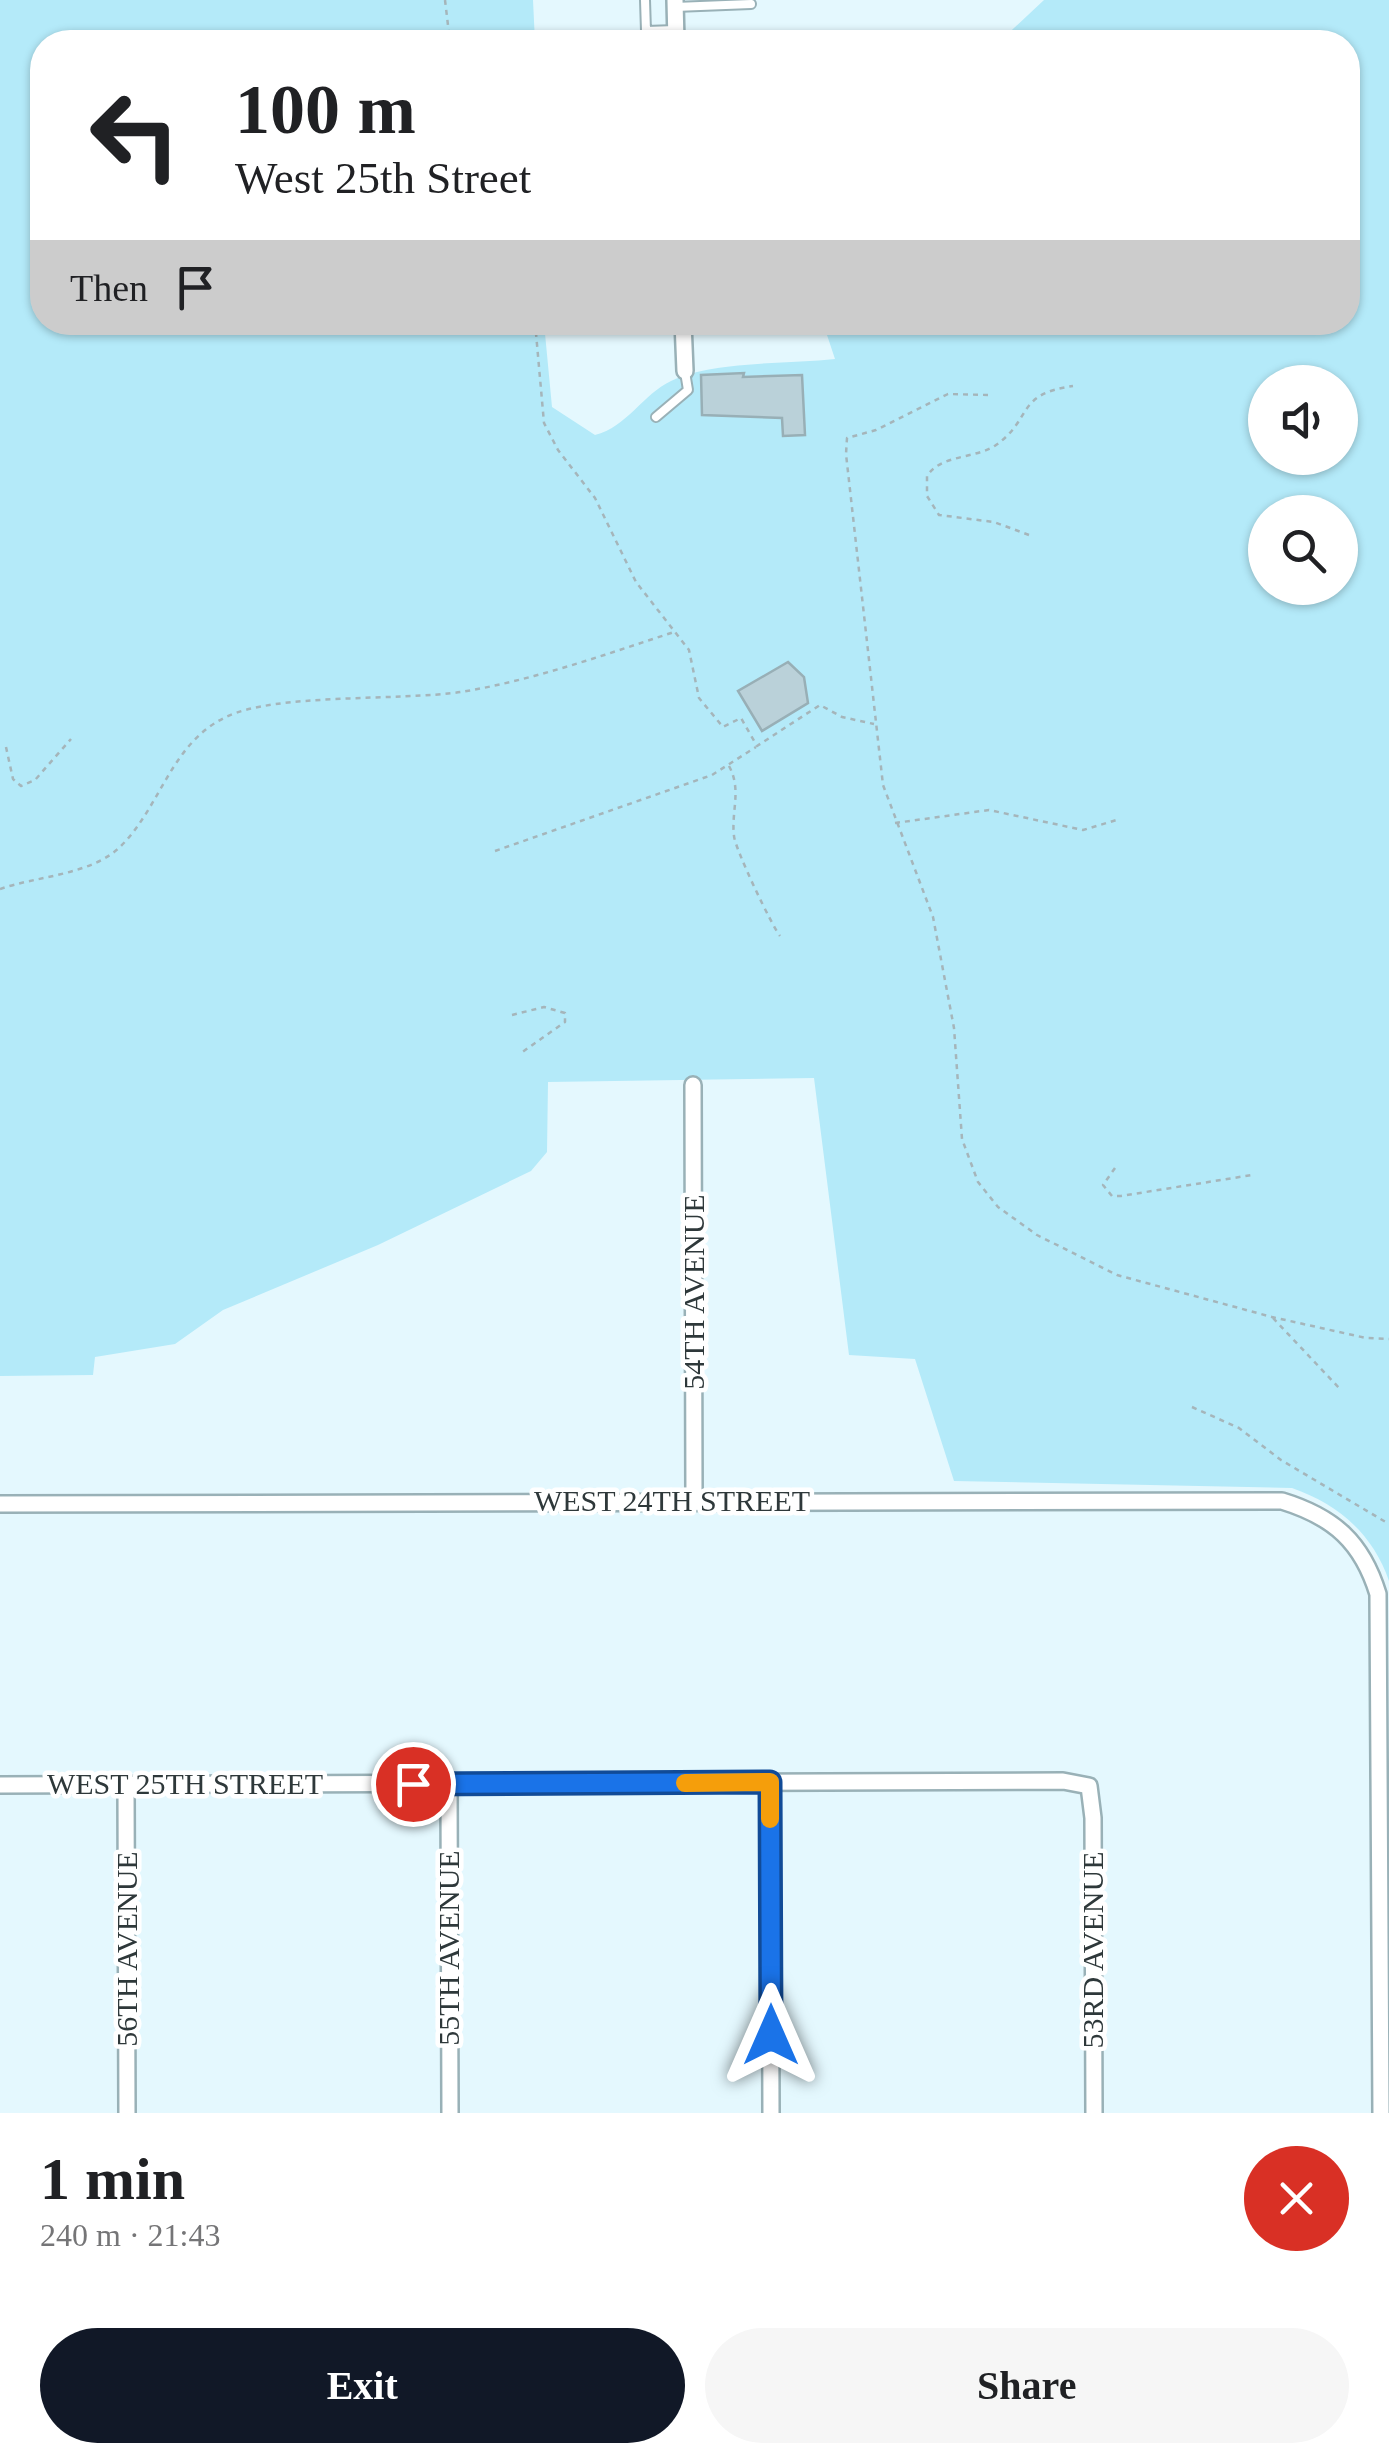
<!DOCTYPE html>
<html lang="en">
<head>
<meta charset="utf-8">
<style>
	:root { --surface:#fff; --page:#f6f6f6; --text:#202124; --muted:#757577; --accent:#111827 }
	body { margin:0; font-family:Georgia,serif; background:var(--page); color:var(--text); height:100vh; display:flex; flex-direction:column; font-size:38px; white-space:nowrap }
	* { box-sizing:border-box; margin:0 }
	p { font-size:32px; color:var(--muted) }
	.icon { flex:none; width:55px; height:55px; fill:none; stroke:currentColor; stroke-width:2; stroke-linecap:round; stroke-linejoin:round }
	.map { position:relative; height:2113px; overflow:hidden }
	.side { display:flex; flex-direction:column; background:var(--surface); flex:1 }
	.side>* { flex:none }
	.hud { position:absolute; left:30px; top:30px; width:1330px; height:305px; border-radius:40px; box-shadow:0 2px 8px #0004; background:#fff; color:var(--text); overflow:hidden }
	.fabs { position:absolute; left:1248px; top:365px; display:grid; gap:20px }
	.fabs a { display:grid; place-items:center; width:110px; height:110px; border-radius:50%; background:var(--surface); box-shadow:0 2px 8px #0004; font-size:50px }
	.pin { position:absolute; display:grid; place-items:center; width:85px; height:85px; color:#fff; margin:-42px; border:5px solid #fff; border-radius:50%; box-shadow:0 2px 10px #0007 }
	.me { position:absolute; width:110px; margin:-55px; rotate:0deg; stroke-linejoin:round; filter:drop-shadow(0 0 8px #0008) }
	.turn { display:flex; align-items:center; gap:35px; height:210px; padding:0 40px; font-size:45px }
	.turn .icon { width:130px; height:130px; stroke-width:2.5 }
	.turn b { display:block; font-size:70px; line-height:85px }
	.then { display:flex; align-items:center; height:95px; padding:0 40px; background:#0003; gap:20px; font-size:38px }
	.round { display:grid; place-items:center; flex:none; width:105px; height:105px; border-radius:52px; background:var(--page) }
	.summary { display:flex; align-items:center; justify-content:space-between; height:170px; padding:0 40px }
	h1 { font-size:60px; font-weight:700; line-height:75px }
	.action { display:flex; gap:20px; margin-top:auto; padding:20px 40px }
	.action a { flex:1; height:115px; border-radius:60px; background:var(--accent); color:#fff; font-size:40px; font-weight:700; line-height:115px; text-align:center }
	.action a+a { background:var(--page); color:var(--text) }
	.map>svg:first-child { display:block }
</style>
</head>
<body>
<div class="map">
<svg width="1389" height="2113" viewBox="0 0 1389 2113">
	<rect width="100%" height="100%" fill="#e4f8fe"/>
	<!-- green -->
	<path fill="#b4eaf9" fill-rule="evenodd" d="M0,0H533L535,42H42V322L544,323L552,407L595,435C627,427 643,394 671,381C712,361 788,364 835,359L823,323L1348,322V42H999L1044,0H1389V1581C1373,1534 1338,1504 1292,1488L954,1481L915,1359L849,1355L814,1078L548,1082L547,1152L531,1171L378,1245L223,1310L175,1344L95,1357L93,1375L0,1376ZM1265,382H1340V458H1265ZM1265,512H1340V588H1265Z"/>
	<!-- building -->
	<g fill="#bad1d9" stroke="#98afb6" stroke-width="2.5">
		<path d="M744,373L743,377L802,375L805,435L783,436L782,418L702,415L701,375Z"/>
		<path d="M788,662L804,677L808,703L762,731L738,691Z"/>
	</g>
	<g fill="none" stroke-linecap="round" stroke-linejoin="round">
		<!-- service casing -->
		<g stroke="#99b1b7" stroke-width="12">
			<g id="service">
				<path d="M645,0L646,31L676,30"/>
				<path d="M675,7L751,4"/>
				<path d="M656,417L688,390L685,372"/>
			</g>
		</g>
		<!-- minor casing -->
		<g stroke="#99b1b7" stroke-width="20">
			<g id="minor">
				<path d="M675,0L676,42"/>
				<path d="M683,322L685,371"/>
				<path d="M693,1085L694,1500"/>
				<path d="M0,1504L1282,1501C1334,1517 1362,1542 1378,1594L1381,2113"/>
				<path d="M770,1782L771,2113"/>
				<path d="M449,1783L450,2113"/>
				<path d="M126,1784L127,2113"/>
				<path d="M0,1785L1063,1781L1089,1786L1093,1818L1094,2113"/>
			</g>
		</g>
		<!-- path -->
		<g stroke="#a5b5ba" stroke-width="2.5" stroke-dasharray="5 5" stroke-linecap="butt">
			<path d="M445,0L450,42"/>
			<path d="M535,322L544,423L558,450L595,498L636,582L689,650L699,698L723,727L741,718L757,746L820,705L842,717L874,724"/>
			<path d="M988,395L948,394L876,430L847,438L846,454L883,785L933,917L954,1028L962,1139L978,1182L998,1207L1037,1235L1117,1275L1272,1317L1366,1338L1389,1339"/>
			<path d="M1029,535L994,522L939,515L927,496V476C941,454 976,459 996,445C1033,419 1015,394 1073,386"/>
			<path d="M6,747L13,779L21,786L35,780L71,739"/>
			<path d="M729,766C742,790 731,811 734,836C735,849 772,926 780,936"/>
			<path d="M895,823L989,810L1083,830L1120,819"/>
			<path d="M495,851L712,775L756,747"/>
			<path d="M0,889C37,876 92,875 121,846C161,806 171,743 226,717C275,693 400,701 461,692C534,680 604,655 674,632"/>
			<path d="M512,1015L544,1007L565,1013V1022L521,1053"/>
			<path d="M1115,1168L1103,1185L1112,1196H1121L1252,1175"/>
			<path d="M1273,1318L1341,1390"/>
			<path d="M1192,1407L1239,1428L1281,1460L1389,1524"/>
		</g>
		<!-- service -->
		<use href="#service" stroke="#fff" stroke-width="8"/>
		<!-- minor -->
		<use href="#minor" stroke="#fff" stroke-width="15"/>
	</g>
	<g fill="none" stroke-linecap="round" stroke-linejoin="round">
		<!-- route casing -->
		<g stroke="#114b97" stroke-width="25">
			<path id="route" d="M413,1784L770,1782L771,2035"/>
		</g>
		<!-- route -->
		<use href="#route" stroke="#1a73e8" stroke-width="18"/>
		<!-- slow -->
		<path stroke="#f59e0b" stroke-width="18" d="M685,1783L770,1782V1819"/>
	</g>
	<g text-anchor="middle" stroke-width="9" stroke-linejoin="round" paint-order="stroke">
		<!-- street labels -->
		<g font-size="30" fill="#2e383a" stroke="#fff">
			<text transform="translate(694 1292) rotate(-90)" y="10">54TH AVENUE</text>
			<text x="672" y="1511">WEST 24TH STREET</text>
			<text x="185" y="1794">WEST 25TH STREET</text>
			<text transform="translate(449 1948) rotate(-90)" y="10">55TH AVENUE</text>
			<text transform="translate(127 1949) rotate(-90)" y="10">56TH AVENUE</text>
			<text transform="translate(1093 1950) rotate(-90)" y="10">53RD AVENUE</text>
		</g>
	</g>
</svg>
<div class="fabs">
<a><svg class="icon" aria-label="sound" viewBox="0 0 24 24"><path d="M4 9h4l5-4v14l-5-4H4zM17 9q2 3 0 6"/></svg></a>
<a><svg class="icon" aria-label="search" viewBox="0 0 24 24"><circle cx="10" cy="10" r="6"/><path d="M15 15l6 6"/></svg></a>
</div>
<div class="pin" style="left:413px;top:1784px;background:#d93025"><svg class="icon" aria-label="arrive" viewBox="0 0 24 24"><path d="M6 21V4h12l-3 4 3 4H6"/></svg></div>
<svg class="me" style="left:771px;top:2035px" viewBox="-20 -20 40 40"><path d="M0-17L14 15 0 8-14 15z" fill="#1a73e8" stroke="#fff" stroke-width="4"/></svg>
<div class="hud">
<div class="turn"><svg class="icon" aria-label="left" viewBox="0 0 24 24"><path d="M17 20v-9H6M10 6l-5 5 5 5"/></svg><div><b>100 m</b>West 25th Street</div></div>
<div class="then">Then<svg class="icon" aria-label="arrive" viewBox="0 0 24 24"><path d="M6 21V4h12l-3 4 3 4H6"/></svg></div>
</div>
</div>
<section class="side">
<div class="summary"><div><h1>1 min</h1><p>240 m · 21:43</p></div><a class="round" style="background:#d93025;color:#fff"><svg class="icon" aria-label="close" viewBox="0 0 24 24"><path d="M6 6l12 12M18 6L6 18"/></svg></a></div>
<div class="action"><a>Exit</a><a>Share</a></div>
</section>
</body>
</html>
